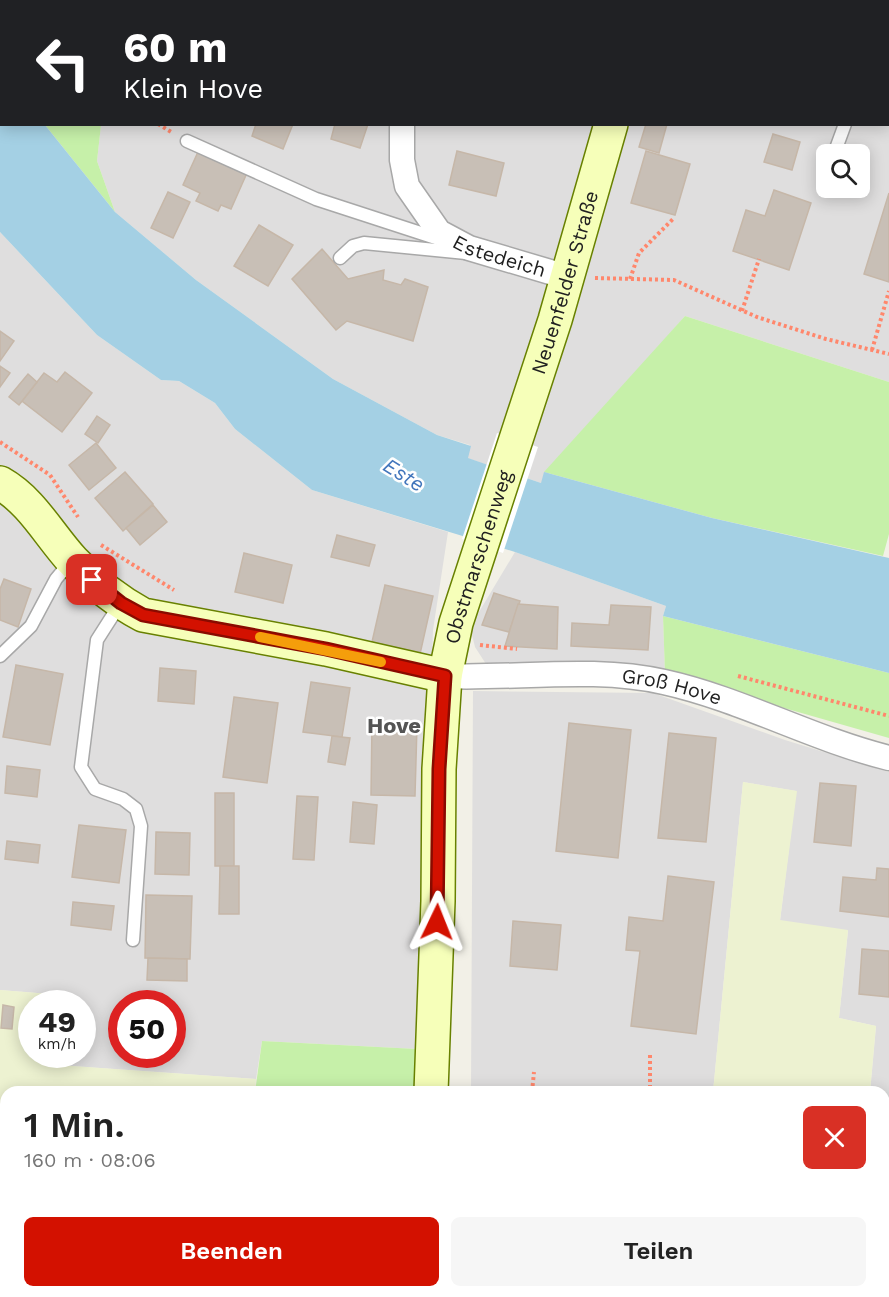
<!DOCTYPE html>
<html lang="de">
<head>
<meta charset="utf-8">
<style>
	:root { --surface:#fff; --page:#f6f6f6; --text:#222; --muted:#767676; --accent:#d31100 }
	body { margin:0; font-family:"Work Sans",sans-serif; background:var(--page); color:var(--text); height:100vh; display:flex; flex-direction:column; font-size:22px; white-space:nowrap }
	* { box-sizing:border-box; margin:0 }
	p { font-size:20px; color:var(--muted) }
	.icon { flex:none; width:33px; height:33px; fill:none; stroke:currentColor; stroke-width:2; stroke-linecap:round; stroke-linejoin:round }
	.map { position:relative; flex:1; overflow:hidden }
	.drawer { position:absolute; left:0px; top:1086px; width:890px; height:212px; display:flex; flex-direction:column; background:var(--surface); border-radius:18px 18px 0 0; box-shadow:0 3px 15px #0003 }
	.drawer>* { flex:none }
	.banner { position:absolute; left:0px; top:0px; width:890px; height:126px; box-shadow:0 3px 15px #0003; background:#202124; color:#fff; overflow:hidden }
	.tools { position:absolute; left:816px; top:144px; display:grid; gap:12px }
	.tools a { display:grid; place-items:center; width:54px; height:54px; border-radius:9px; background:var(--surface); box-shadow:0 3px 15px #0003; font-size:30px }
	.speed { position:absolute; left:18px; top:990px; display:flex; gap:12px; font-size:30px; font-weight:700; text-align:center }
	.speed>* { display:grid; place-content:center; width:78px; height:78px; border-radius:50%; background:var(--surface); box-shadow:0 3px 15px #0003; line-height:1 }
	.speed small { font-size:15px; font-weight:400 }
	.speed .limit { border:9px solid #d22; background:#fff; color:#111 }
	.pin { position:absolute; display:grid; place-items:center; width:51px; height:51px; color:#fff; margin:-26px; border-radius:12px; box-shadow:0 3px 9px #0006 }
	.me { position:absolute; width:66px; margin:-33px; rotate:2deg; stroke-linejoin:round; filter:drop-shadow(0 0 4px #0008) }
	.turn { display:flex; align-items:center; gap:21px; height:126px; padding:0 24px; font-size:27px }
	.turn .icon { width:78px; height:78px; stroke-width:2.5 }
	.turn b { display:block; font-size:42px; line-height:51px }
	.round { display:grid; place-items:center; flex:none; width:63px; height:63px; border-radius:9px; background:var(--page) }
	.headline { display:flex; align-items:center; justify-content:space-between; height:102px; padding:0 24px }
	h1 { font-size:36px; font-weight:600; line-height:45px }
	.cta { display:flex; gap:12px; margin-top:auto; padding:12px 24px }
	.cta a { flex:1; height:69px; border-radius:9px; background:var(--accent); color:#fff; font-size:24px; font-weight:600; line-height:69px; text-align:center }
	.cta a+a { background:var(--page); color:var(--text) }
	.map>svg:first-child { display:block }
</style>
</head>
<body>
<div class="map">
<svg width="889" height="1297" viewBox="0 0 889 1297">
	<rect width="100%" height="100%" fill="#f2f0e7"/>
	<!-- residential -->
	<g fill="#dfdede" fill-rule="evenodd">
		<path d="M24,0H889V382L685,316L541,483L467,458L470,445L437,435L333,379L196,280L115,212L97,161L101,124H888V2ZM826,154H860V188H826Z"/>
		<path d="M0,232L97,335L161,380L179,381L215,403L235,429L312,490L448,532L433,630L417,1049L262,1041L256,1079L43,1064L44,1055L82,1054V1004L49,1003L50,994L0,990ZM122,1004H172V1054H122Z"/>
		<path d="M515,552L666,606L663,616L665,674L486,664L475,647L470,627Z"/>
		<path d="M473,691L653,693L785,740L889,772V1252L884,1251V1092H870L876,1026L839,1018L848,931L780,921L796,791L743,782L713,1092H471Z"/>
	</g>
	<!-- farmland -->
	<g fill="#edf2d1">
		<path d="M743,782L797,791L780,920L848,930L839,1018L876,1026L870,1092H713Z"/>
		<path d="M0,990L50,994L49,1003L32,1004V1054L44,1055V1064L256,1079L255,1092H6V1292H240V1297H0Z"/>
		<path d="M884,1251L889,1252V1297H481V1292H884Z"/>
	</g>
	<!-- grass -->
	<g fill="#c6f0a9">
		<path d="M45,125H101L97,161L115,212Z"/>
		<path d="M685,316L889,382V534L883,556L712,518L544,472Z"/>
		<path d="M663,616L889,673V738L665,674Z"/>
		<path d="M262,1041L417,1049L416,1092H255Z"/>
		<path d="M240,1292H426L427,1297H240Z"/>
	</g>
	<!-- water -->
	<path fill="#a4d0e4" d="M0,69L2,124L45,125L115,212L196,280L333,379L437,435L471,446L468,458L541,483L544,472L712,518L889,558V673L663,616L666,606L515,552L312,490L235,429L215,403L179,381L161,380L97,335L0,232Z"/>
	<!-- pier -->
	<path fill="#fff" d="M497,433L538,447L503,553L462,539Z"/>
	<!-- building -->
	<g fill="#c8bfb6" stroke="#c6b7a8" stroke-width="1.5">
		<path d="M192,0H258L263,2H192Z"/>
		<path d="M256,124H293L283,149L252,136Z"/>
		<path d="M335,124H368L360,148L331,139Z"/>
		<path d="M646,124H667L659,153L639,147Z"/>
		<path d="M773,134L800,142L792,170L764,162Z"/>
		<path d="M457,151L504,163L496,196L449,185Z"/>
		<path d="M646,151L690,164L675,215L631,203Z"/>
		<path d="M198,152L247,173L231,209L221,205L218,211L196,201L200,193L183,185Z"/>
		<path d="M774,190L811,203L789,270L733,251L746,210L765,216Z"/>
		<path d="M168,192L190,202L173,238L151,228Z"/>
		<path d="M889,193V282L864,274Z"/>
		<path d="M259,225L293,245L268,286L234,266Z"/>
		<path d="M322,249L348,279L384,270L383,280L401,285L405,279L428,287L413,341L347,321L336,330L292,279Z"/>
		<path d="M0,331L14,341L0,361Z"/>
		<path d="M0,366L10,373L0,387Z"/>
		<path d="M65,372L92,393L62,432L22,401L44,373L57,382Z"/>
		<path d="M28,374L37,382L19,405L9,397Z"/>
		<path d="M97,416L110,425L98,443L85,434Z"/>
		<path d="M96,443L116,468L89,490L69,465Z"/>
		<path d="M125,472L153,504L123,531L95,498Z"/>
		<path d="M153,505L167,522L140,545L126,528Z"/>
		<path d="M337,535L375,545L369,566L331,557Z"/>
		<path d="M244,553L292,565L283,603L235,592Z"/>
		<path d="M4,579L31,589L18,627L0,620V589Z"/>
		<path d="M385,585L433,596L420,654L372,642Z"/>
		<path d="M494,593L520,601L509,632L482,625Z"/>
		<path d="M518,604L558,607L557,649L505,646Z"/>
		<path d="M611,605L651,607L648,650L571,646L572,623L609,625Z"/>
		<path d="M16,665L63,674L50,745L3,737Z"/>
		<path d="M160,668L196,671L194,704L158,701Z"/>
		<path d="M311,682L350,688L342,737L303,732Z"/>
		<path d="M234,697L278,703L267,783L223,777Z"/>
		<path d="M569,723L631,730L618,858L556,851Z"/>
		<path d="M372,724L417,725L415,796L371,795Z"/>
		<path d="M669,733L716,738L706,842L658,838Z"/>
		<path d="M332,736L350,738L345,765L328,762Z"/>
		<path d="M7,766L40,770L37,797L5,793Z"/>
		<path d="M820,783L856,786L851,846L814,842Z"/>
		<rect x="215" y="793" width="19" height="73"/>
		<path d="M297,796L318,797L314,860L293,859Z"/>
		<path d="M353,802L377,805L374,844L350,842Z"/>
		<path d="M79,825L126,830L119,883L72,877Z"/>
		<path d="M156,832L190,833L189,875L155,874Z"/>
		<path d="M7,841L40,845L38,863L5,859Z"/>
		<path d="M220,866H239V914H219Z"/>
		<path d="M877,868L889,869V917L840,911L843,877L876,880Z"/>
		<path d="M668,876L714,882L696,1034L631,1026L640,951L626,950L629,917L663,921Z"/>
		<path d="M146,895L192,896L190,959L145,958Z"/>
		<path d="M73,902L114,906L111,930L71,925Z"/>
		<path d="M513,921L561,925L557,970L510,966Z"/>
		<path d="M862,949L889,951V997L859,994Z"/>
		<path d="M148,958L187,959V981L147,980Z"/>
		<path d="M3,1005L14,1007L12,1029L1,1028Z"/>
		<path d="M884,1129H889V1212L884,1211Z"/>
	</g>
	<g fill="none" stroke-linecap="round" stroke-linejoin="round">
		<!-- lane casing -->
		<g stroke="#a8a8a8" stroke-width="15">
			<g id="lane">
				<path d="M145,0L147,2"/>
				<path d="M888,55L889,54"/>
				<path d="M187,141L316,199L442,240"/>
				<path d="M834,154L845,124"/>
				<path d="M826,174V173"/>
				<path d="M340,258L353,246L364,243L466,253"/>
				<path d="M120,604L97,640L81,767L95,789L123,799L136,809L141,826L133,940"/>
				<path d="M0,656L31,626L56,579L71,561"/>
			</g>
		</g>
		<!-- street casing -->
		<g stroke="#a8a8a8" stroke-width="27">
			<g id="street">
				<path d="M484,2L485,0"/>
				<path id="s1" d="M402,124V160L407,186L439,232L469,248L567,277"/>
				<path id="s2" d="M445,676C516,679 593,666 664,682C741,699 812,739 889,758"/>
			</g>
		</g>
		<!-- secondary casing -->
		<g stroke="#688100" stroke-width="36">
			<g id="secondary">
				<path d="M647,2V0"/>
				<path d="M0,483C32,501 49,535 73,561C94,583 117,601 143,615L326,649L445,676"/>
				<path id="s3" d="M431,1092L438,901L439,769L445,676L456,623L555,320L611,124"/>
				<path d="M438,1292V1297"/>
			</g>
		</g>
		<!-- path -->
		<g stroke="#ff876c" stroke-width="4" stroke-dasharray="3 3" stroke-linecap="butt">
			<path d="M7,0L8,2"/>
			<path d="M158,124L173,133"/>
			<path d="M595,278L674,280L757,317L826,339L889,354"/>
			<path d="M630,279L639,253L673,219"/>
			<path d="M742,311L759,259"/>
			<path d="M872,350L889,291"/>
			<path d="M0,442L50,475L78,517"/>
			<path d="M101,545L174,590"/>
			<path d="M480,645L517,649"/>
			<path d="M738,676L889,716"/>
			<path d="M650,1055V1092"/>
			<path d="M532,1092L534,1072"/>
			<path d="M543,1292V1297"/>
			<path d="M642,1297L643,1292"/>
		</g>
		<!-- lane -->
		<use href="#lane" stroke="#fff" stroke-width="12"/>
		<!-- street -->
		<use href="#street" stroke="#fff" stroke-width="24"/>
		<!-- secondary -->
		<use href="#secondary" stroke="#f6ffb9" stroke-width="33"/>
	</g>
	<g fill="none" stroke-linecap="round" stroke-linejoin="round">
		<!-- route casing -->
		<g stroke="#890b00" stroke-width="15">
			<path id="route" d="M92,580L121,603L143,615L326,649L445,676L439,769L437,922"/>
		</g>
		<!-- route -->
		<use href="#route" stroke="#d31100" stroke-width="10"/>
		<!-- slow -->
		<path stroke="#f59e0b" stroke-width="10" d="M260,637L381,662"/>
	</g>
	<g text-anchor="middle" stroke-width="5" stroke-linejoin="round" paint-order="stroke">
		<!-- street labels -->
		<g font-size="20" fill="#212121" stroke="#fff">
			<text dy="7" stroke="none"><textPath href="#s1" startOffset="184">Estedeich</textPath></text>
			<text dy="7" stroke="none"><textPath href="#s3" startOffset="828">Neuenfelder Straße</textPath></text>
			<text dy="7" stroke="none"><textPath href="#s3" startOffset="540">Obstmarschenweg</textPath></text>
			<text dy="7" stroke="none"><textPath href="#s2" startOffset="228">Groß Hove</textPath></text>
		</g>
		<!-- water labels -->
		<g font-size="21" font-style="italic" fill="#4276bc" stroke="#fff">
			<text transform="translate(404 475) rotate(32)" y="7">Este</text>
		</g>
		<!-- quarter labels -->
		<g font-size="22" font-weight="bold" fill="#545454" stroke="#fff">
			<text x="394" y="733">Hove</text>
		</g>
	</g>
</svg>
<div class="tools">
<a><svg class="icon" aria-label="search" viewBox="0 0 24 24"><circle cx="10" cy="10" r="6"/><path d="M15 15l6 6"/></svg></a>
</div>
<div class="speed"><div>49<small>km/h</small></div><div class="limit">50</div></div>
<div class="pin" style="left:92px;top:580px;background:#d93025"><svg class="icon" aria-label="arrive" viewBox="0 0 24 24"><path d="M6 21V4h12l-3 4 3 4H6"/></svg></div>
<svg class="me" style="left:437px;top:922px" viewBox="-20 -20 40 40"><path d="M0-17L14 15 0 8-14 15z" fill="#d31100" stroke="#fff" stroke-width="4"/></svg>
<div class="banner">
<div class="turn"><svg class="icon" aria-label="left" viewBox="0 0 24 24"><path d="M17 20v-9H6M10 6l-5 5 5 5"/></svg><div><b>60 m</b>Klein Hove</div></div>
</div>
<section class="drawer">
<div class="headline"><div><h1>1 Min.</h1><p>160 m · 08:06</p></div><a class="round" style="background:#d93025;color:#fff"><svg class="icon" aria-label="close" viewBox="0 0 24 24"><path d="M6 6l12 12M18 6L6 18"/></svg></a></div>
<div class="cta"><a>Beenden</a><a>Teilen</a></div>
</section>
</div>
</body>
</html>
